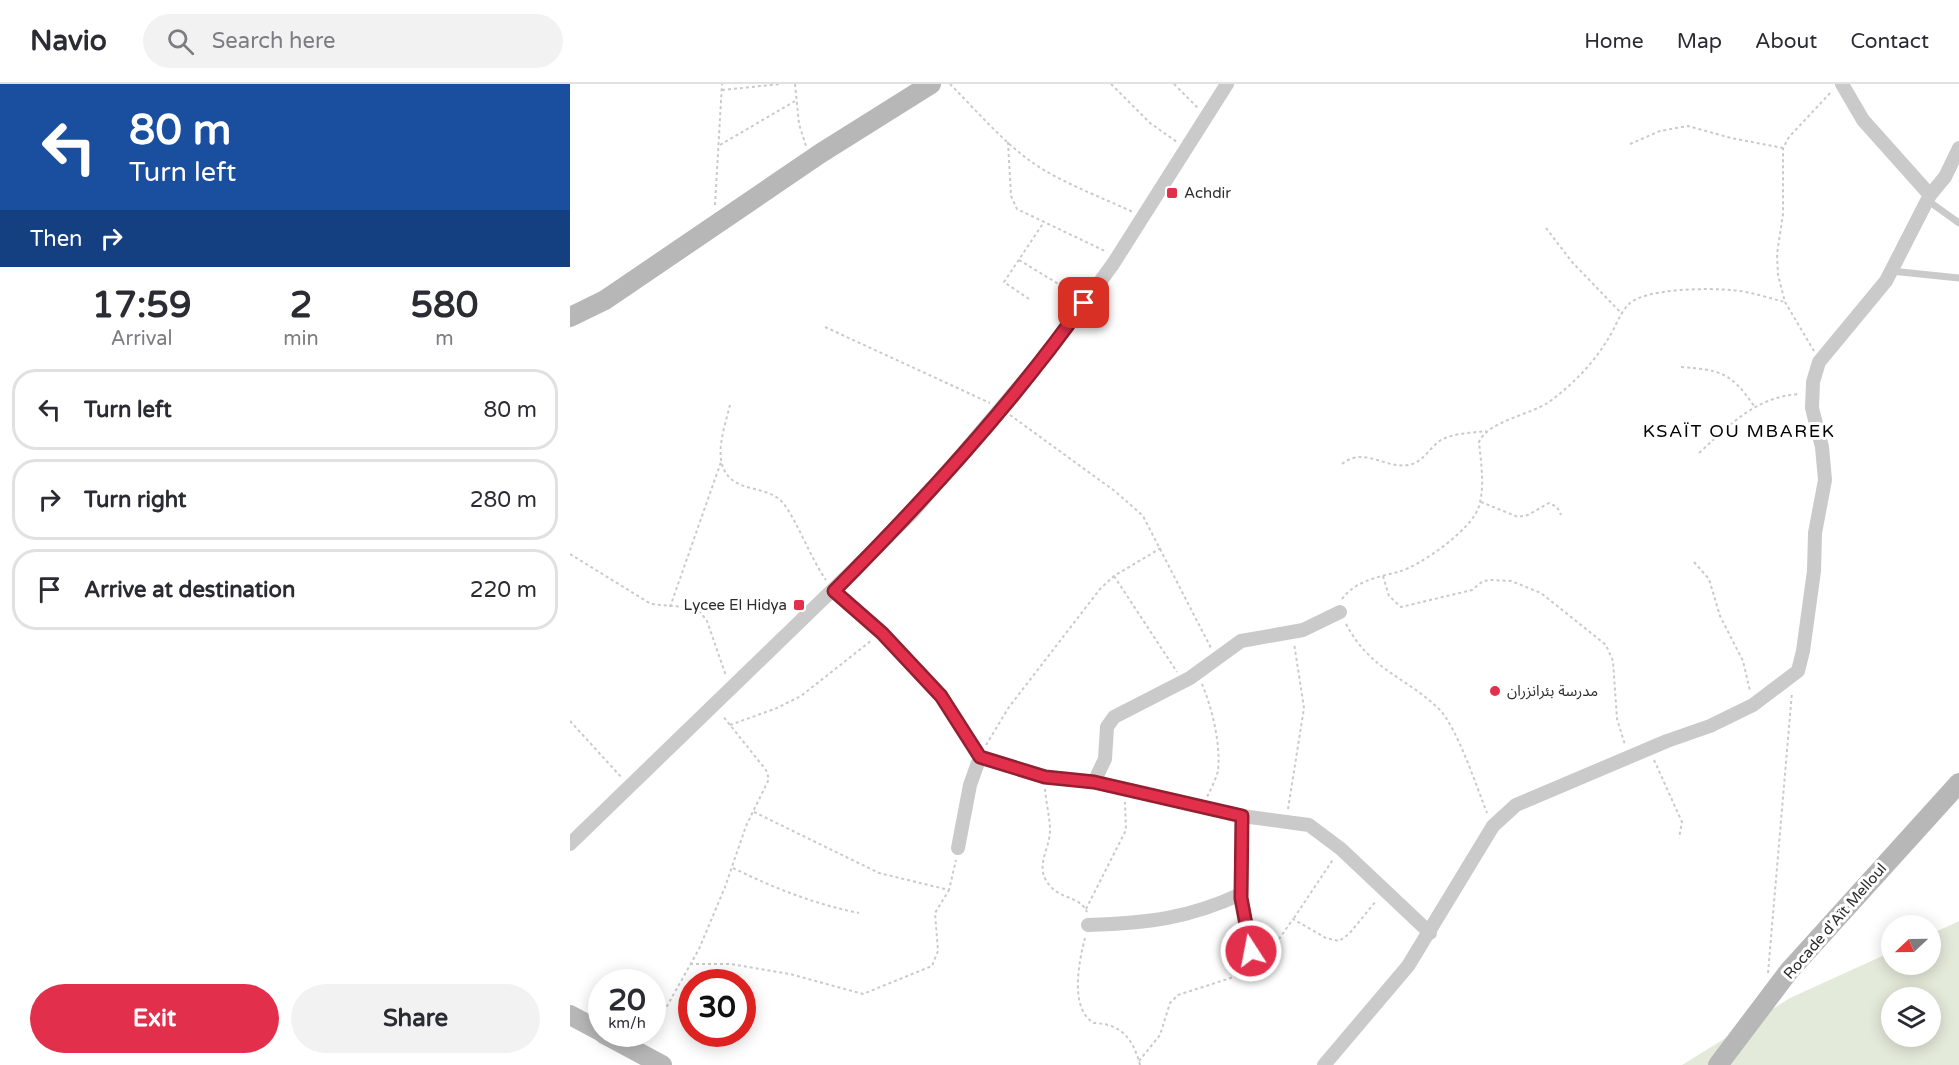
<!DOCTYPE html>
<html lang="en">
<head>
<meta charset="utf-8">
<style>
	:root { --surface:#fff; --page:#f2f2f3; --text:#2b2b33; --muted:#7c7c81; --line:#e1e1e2; --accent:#e2304c }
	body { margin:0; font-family:"Varela Round","Noto Sans Arabic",sans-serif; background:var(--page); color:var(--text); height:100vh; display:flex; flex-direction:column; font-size:22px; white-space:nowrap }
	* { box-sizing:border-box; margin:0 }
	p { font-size:20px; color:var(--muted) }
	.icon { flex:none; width:33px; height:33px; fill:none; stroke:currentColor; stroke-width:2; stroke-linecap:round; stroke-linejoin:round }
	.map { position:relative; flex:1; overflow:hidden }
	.side { display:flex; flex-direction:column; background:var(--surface); width:570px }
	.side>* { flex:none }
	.top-card { background:#1a4fa0; color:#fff; overflow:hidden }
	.needle { width:39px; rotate:248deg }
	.buttons { position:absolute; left:1311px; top:831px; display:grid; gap:12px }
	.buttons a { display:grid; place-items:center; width:60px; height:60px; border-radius:50%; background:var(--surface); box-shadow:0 3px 15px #0003; font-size:30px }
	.speed { position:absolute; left:18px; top:885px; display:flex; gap:12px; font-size:30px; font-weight:700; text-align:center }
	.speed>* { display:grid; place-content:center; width:78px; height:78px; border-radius:50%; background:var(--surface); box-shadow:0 3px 15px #0003; line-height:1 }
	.speed small { font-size:15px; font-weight:400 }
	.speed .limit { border:9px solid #d22; background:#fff; color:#111 }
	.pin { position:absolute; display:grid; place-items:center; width:51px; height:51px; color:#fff; margin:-26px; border-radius:12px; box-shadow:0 3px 9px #0006 }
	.me { position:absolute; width:66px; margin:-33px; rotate:349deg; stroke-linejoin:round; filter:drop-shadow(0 0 4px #0008) }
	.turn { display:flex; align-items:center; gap:21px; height:126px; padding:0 30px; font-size:27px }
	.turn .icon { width:78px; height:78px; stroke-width:2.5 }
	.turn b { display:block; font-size:42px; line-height:51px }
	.then { display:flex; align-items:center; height:57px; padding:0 30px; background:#0003; gap:12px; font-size:22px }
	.eta { display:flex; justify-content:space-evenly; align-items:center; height:102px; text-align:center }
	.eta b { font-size:36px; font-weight:700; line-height:42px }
	.action { display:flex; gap:12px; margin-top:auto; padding:12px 30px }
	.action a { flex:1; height:69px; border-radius:36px; background:var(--accent); color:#fff; font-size:24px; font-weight:700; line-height:69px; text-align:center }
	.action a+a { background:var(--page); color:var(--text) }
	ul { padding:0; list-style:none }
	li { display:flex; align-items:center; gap:18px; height:81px; margin:0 12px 9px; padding:0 18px; border:3px solid var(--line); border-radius:24px }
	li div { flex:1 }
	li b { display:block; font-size:22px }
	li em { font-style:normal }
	header { display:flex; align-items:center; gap:36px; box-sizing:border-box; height:84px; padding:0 30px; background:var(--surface); border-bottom:2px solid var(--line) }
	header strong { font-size:28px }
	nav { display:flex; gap:33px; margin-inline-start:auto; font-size:21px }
	.search { width:420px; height:54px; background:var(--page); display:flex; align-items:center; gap:15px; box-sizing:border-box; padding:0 21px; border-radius:33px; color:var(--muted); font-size:22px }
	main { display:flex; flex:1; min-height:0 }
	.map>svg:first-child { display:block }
</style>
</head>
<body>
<header>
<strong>Navio</strong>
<div class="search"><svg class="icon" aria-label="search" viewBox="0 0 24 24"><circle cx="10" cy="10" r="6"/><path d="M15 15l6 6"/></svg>Search here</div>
<nav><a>Home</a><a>Map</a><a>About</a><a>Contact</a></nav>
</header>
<main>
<section class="side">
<div class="top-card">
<div class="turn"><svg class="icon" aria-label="left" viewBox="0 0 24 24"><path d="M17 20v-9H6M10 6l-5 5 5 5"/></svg><div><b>80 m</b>Turn left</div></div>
<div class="then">Then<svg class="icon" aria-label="right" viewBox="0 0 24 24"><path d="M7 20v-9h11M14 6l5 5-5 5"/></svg></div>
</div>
<div class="eta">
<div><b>17:59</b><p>Arrival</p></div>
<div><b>2</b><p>min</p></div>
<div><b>580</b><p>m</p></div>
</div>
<ul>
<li><svg class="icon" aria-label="left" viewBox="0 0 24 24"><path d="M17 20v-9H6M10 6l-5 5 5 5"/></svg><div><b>Turn left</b></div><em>80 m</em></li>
<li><svg class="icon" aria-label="right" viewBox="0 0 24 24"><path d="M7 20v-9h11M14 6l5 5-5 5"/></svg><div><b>Turn right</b></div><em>280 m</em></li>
<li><svg class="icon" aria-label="arrive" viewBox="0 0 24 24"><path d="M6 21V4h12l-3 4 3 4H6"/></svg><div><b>Arrive at destination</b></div><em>220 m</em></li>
</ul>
<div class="action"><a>Exit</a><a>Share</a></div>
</section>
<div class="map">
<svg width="1389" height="981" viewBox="0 0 1389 981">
	<rect width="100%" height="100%" fill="#fff"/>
	<!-- green -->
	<path fill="#e4eada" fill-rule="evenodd" d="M1389,837V981H1112L1220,914L1321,868L1322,880H1360L1361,850ZM1322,914H1360V952H1322Z"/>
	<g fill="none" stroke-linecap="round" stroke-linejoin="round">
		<!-- path -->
		<g stroke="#cacaca" stroke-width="2" stroke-dasharray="3 3" stroke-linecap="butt">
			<path d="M225,0L229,40L236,62"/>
			<path d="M380,0C411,31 441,68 479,89C506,104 535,115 563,128"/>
			<path d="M541,0L580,39L607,58"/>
			<path d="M604,0L628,24"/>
			<path d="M152,6L211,0"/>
			<path d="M438,58L441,112L447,125L537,168"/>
			<path d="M1060,60L1090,47L1118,42L1161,54L1213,64"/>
			<path d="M150,61L225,17"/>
			<path d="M145,121L152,0"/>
			<path d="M976,144L1002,178L1052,230"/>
			<path d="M449,176L505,210"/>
			<path d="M459,215L434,198L474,138"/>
			<path d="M255,243L420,319"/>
			<path d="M1244,267L1215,218L1208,191L1207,170L1213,130V64L1219,53L1262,7"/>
			<path d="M1111,283C1150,286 1161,288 1184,322"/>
			<path d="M160,321C152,353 136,394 181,404C193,407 206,410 214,420C229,441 240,473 256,496"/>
			<path d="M440,331L546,408L573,432L641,564"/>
			<path d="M1129,369C1160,341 1185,313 1229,310"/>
			<path d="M772,380C794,362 815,385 838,381C853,379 859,364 871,356C884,349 901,349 916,347"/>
			<path d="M911,418L948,433L958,431L979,419L987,423L991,431"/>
			<path d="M0,470L81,520L124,524L131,529L137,537L156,592"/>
			<path d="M1124,478L1139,495L1150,532L1173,577L1180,607"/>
			<path d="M544,492L607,588"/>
			<path d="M813,492L819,512L831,523L902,506L913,497L922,496L941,497L971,509L1036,561L1043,577L1047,635L1055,661"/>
			<path d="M772,515C785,497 808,493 828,488C850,482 903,445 909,422C915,402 911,379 909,358C918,337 960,331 979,318C1002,301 1023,280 1038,255C1045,245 1050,228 1059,220C1076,204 1138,204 1161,206C1179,207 1198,214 1215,218"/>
			<path d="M100,523L151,378"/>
			<path d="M776,540C801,587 835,592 869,625C887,643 907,704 917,729"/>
			<path d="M632,600C642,624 651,660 648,687C646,695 641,705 637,713"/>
			<path d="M0,637L52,694"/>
			<path d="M160,641L207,624L231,612L302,556"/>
			<path d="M416,661L439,623L530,505L544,492L591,464"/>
			<path d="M1084,676L1112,738L1109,754"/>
			<path d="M475,705C476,719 480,733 480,747C479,769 462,785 483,805C494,815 510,813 517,828"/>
			<path d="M718,725L734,624L724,559"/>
			<path d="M184,728L309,789L379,806L386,776"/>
			<path d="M163,784C204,804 244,820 289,829"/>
			<path d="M516,825L556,746L555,718"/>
			<path d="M724,834L764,774"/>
			<path d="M515,854C509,877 499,925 524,939C552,940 563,955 570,981"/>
			<path d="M695,875L723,835L756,854L769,857L779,850L806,817"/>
			<path d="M120,880H161L220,890L293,910L362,882L368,867L365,829L379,806"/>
			<path d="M1198,889L1222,608"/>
			<path d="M82,949L129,865L155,803L176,742L199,695L196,686L152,631"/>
			<path d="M569,977L590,951L600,919L608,911L673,890"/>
		</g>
		<!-- lane -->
		<g stroke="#cacaca" stroke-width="7">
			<path d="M1357,116L1389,139"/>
			<path d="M1321,187L1389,194"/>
		</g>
		<!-- street -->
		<g stroke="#cacaca" stroke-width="14">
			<path d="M1360,111L1375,93L1389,64"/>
			<path d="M264,507L312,549L371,612L410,673L475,693L524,698L672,732L739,741L771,765L860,849"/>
			<path d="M524,698L535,675L537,643L544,633L620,594L671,557L733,546L770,528"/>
			<path d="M672,732L671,814L685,885"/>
			<path d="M0,760L342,429L480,266L543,180L657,0"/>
			<path d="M388,764L400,701L410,673"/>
			<path d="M518,841C577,839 617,835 671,810"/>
			<path d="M754,981L838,882L923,742L946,721L1097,657L1140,642L1183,621L1228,587L1233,567L1244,487L1245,449L1255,396L1252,363L1242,324L1243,298L1249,278L1316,197L1360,111L1293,36L1272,0"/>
		</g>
		<!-- secondary -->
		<g stroke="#b7b7b7" stroke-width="20">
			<path d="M0,233L35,216L251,69L361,0"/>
			<path d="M0,931L32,948"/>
			<path d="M34,950L92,981"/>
			<path d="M1148,981L1219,887L1389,699"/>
		</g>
	</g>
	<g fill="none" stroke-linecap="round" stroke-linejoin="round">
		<!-- route casing -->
		<g stroke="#931f31" stroke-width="15">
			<path id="route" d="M514,219C440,323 353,417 264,507L312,549L371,612L410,673L475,693L524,698L672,732L671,814L681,867"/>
		</g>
		<!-- route -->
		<use href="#route" stroke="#e2304c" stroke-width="10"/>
	</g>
	<!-- markers -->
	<g fill="#e2304c" stroke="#fff" stroke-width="2">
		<rect x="596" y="103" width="12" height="12" rx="3"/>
		<rect x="223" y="515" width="12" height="12" rx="3"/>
		<circle cx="925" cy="607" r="6"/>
	</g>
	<g text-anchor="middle" stroke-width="6" stroke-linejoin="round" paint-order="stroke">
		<!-- poi labels -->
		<g font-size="15" fill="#2d2d2d" stroke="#fff" text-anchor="start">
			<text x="614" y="114">Achdir</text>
			<text x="217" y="526" text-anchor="end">Lycee El Hidya</text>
			<text x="937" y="612">مدرسة بئرانزران</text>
		</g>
		<!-- street labels -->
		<g font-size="15" fill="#2d2d2d" stroke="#fff">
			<text transform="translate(1265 837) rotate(-49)" y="5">Rocade d'Aït Melloul</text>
		</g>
		<!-- quarter labels -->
		<g font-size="18" letter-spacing="1.5" fill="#000" stroke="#fff">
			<text x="1169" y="353">KSAÏT OU MBAREK</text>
		</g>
	</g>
</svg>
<div class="buttons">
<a><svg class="needle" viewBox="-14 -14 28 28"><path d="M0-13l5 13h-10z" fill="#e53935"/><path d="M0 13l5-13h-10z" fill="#7c7c81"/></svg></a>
<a><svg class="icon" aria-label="layers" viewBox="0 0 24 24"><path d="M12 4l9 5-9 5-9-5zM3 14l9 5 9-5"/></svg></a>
</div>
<div class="speed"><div>20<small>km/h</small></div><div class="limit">30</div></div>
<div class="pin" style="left:514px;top:219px;background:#d93025"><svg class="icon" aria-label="arrive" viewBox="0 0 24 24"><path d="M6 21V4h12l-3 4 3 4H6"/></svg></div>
<svg class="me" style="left:681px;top:867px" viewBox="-20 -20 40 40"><circle r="17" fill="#e2304c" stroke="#fff" stroke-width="3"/><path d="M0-11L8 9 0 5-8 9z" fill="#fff"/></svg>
</div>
</main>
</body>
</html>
